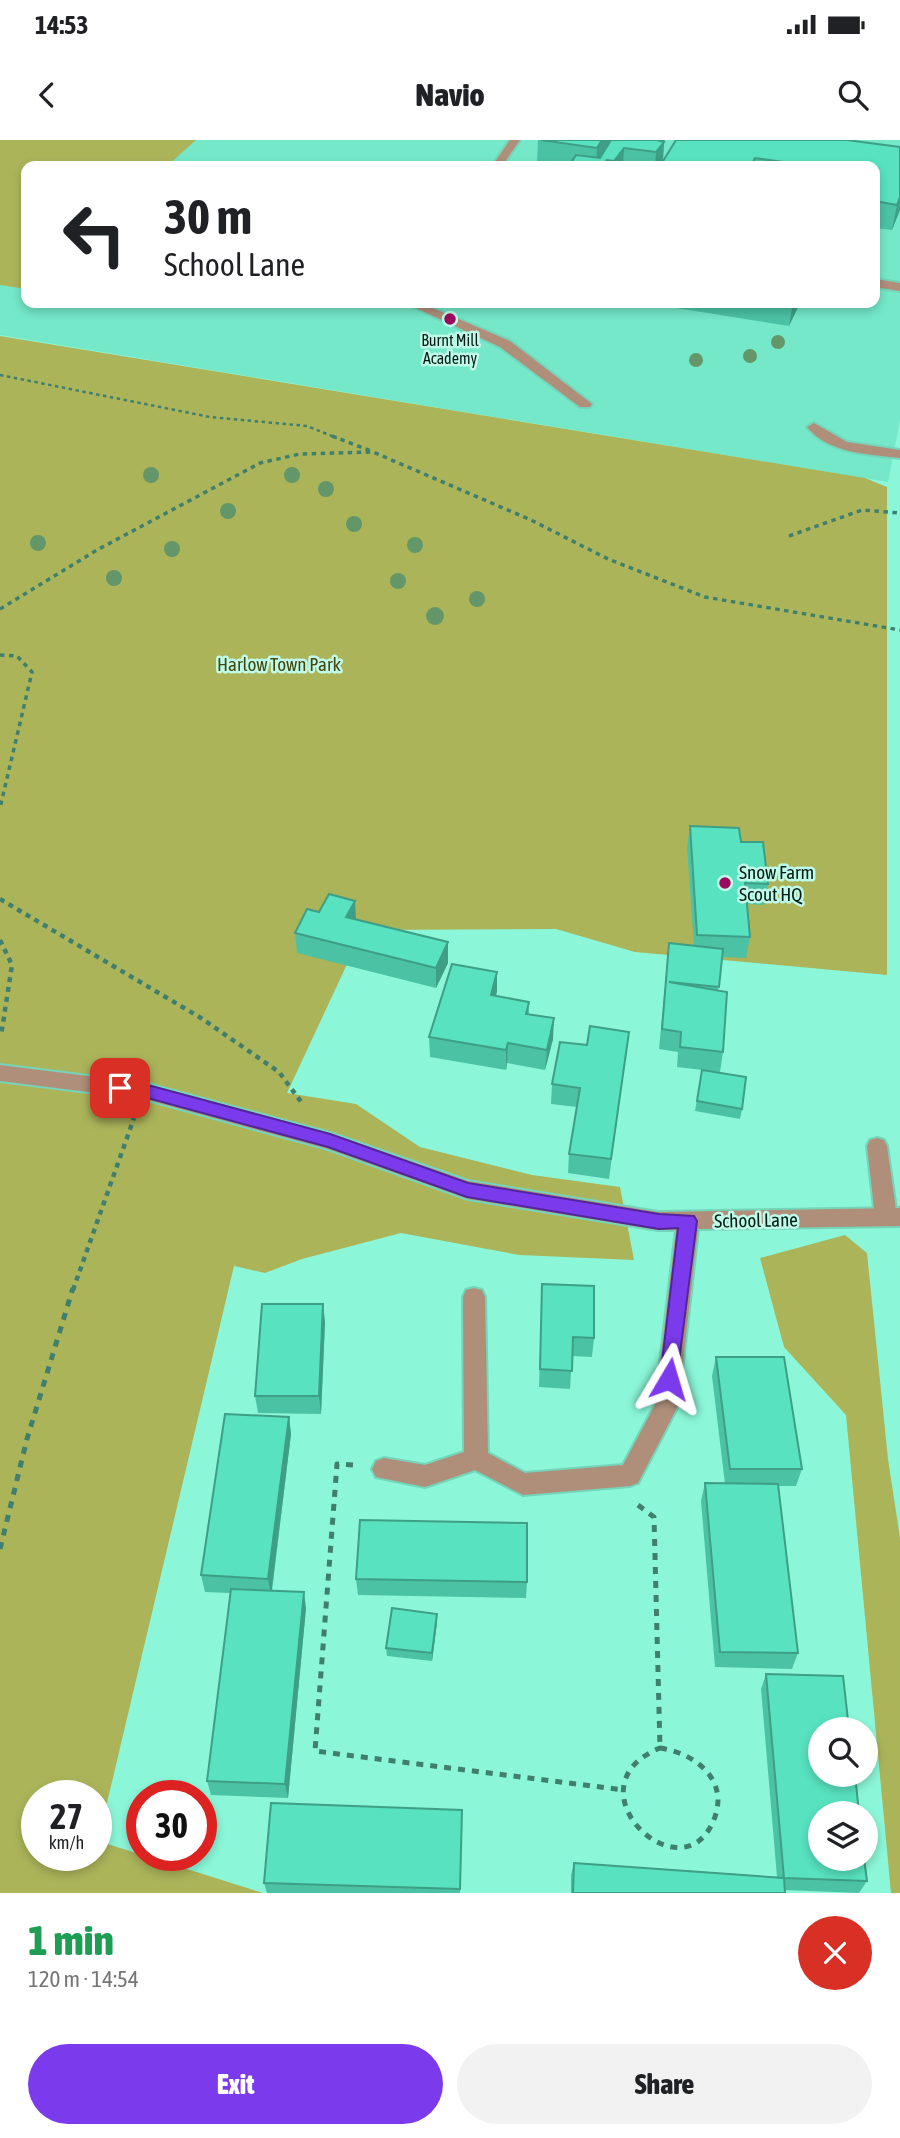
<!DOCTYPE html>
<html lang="en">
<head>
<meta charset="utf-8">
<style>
	:root { --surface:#fff; --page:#f2f2f2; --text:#202124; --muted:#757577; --accent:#7c3aed }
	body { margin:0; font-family:"Asap Condensed",sans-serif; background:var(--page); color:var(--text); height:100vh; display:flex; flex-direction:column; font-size:26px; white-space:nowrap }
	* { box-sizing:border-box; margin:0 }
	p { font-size:23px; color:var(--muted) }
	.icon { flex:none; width:38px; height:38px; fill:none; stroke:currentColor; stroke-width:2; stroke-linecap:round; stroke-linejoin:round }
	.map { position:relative; height:1753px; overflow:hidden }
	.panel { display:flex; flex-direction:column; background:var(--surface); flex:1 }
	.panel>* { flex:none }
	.banner { position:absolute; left:21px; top:21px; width:859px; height:147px; border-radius:14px; box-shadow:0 4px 10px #0003; background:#fff; color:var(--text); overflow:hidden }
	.buttons { position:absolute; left:808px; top:1577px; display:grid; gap:14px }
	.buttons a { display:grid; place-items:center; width:70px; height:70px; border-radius:50%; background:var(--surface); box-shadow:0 4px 10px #0003; font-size:35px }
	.speed { position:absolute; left:21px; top:1640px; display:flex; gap:14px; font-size:35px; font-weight:700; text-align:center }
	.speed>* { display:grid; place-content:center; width:91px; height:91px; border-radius:50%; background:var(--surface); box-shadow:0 4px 10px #0003; line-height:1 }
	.speed small { font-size:18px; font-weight:400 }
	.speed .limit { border:10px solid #d22; background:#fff; color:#111 }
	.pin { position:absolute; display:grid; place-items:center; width:60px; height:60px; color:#fff; margin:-30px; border-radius:14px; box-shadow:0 4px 10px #0006 }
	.me { position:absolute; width:77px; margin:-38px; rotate:7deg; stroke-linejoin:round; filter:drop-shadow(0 0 5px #0008) }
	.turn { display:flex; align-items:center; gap:24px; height:147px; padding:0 28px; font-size:32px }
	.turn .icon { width:91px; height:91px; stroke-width:2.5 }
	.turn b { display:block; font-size:49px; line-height:60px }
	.round { display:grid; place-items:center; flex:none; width:74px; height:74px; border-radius:37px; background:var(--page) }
	.headline { display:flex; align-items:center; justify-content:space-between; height:119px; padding:0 28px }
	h1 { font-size:42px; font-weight:800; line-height:52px; color:#1e9e55 }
	.action { display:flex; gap:14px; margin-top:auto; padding:14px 28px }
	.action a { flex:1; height:80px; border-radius:42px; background:var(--accent); color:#fff; font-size:28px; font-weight:800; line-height:80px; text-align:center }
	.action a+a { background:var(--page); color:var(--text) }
	.status { display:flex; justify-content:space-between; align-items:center; height:49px; padding:0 35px; background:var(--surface); direction:ltr }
	.status svg { height:19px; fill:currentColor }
	header { display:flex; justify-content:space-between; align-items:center; height:91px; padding:0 28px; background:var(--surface); font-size:32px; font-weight:800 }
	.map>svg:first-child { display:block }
</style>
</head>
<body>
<div class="status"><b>14:53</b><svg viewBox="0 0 49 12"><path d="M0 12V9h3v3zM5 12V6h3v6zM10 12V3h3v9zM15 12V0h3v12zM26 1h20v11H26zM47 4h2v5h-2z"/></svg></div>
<header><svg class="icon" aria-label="back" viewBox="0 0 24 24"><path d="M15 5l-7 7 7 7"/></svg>Navio<svg class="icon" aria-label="search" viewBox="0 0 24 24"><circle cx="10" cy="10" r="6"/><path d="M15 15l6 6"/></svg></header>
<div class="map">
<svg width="900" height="1753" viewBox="0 0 900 1753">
	<rect width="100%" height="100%" fill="#8bf7d8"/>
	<!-- built -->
	<path fill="#74e8c9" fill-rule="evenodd" d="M0,0H900V280L888,342L0,195ZM26,26H875V163H26Z"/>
	<!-- green -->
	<g fill="#acb45a" fill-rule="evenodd">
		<path d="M0,0H196L167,26H26V149L0,145Z"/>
		<path d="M0,196L865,338L887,347V835L635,812L556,789L363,790L287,953L356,964L420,1007L532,1035L620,1047L634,1120L519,1115L401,1093L302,1119L265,1133L234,1126L98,1701L263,1753H0ZM37,1656H96V1715H37Z"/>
		<path d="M845,1095L867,1113L888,1319L900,1398V1753H891L846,1275L784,1207L760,1118Z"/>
	</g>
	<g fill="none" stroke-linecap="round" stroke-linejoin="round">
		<!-- service casing -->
		<g stroke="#75d4b9" stroke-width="4">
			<g id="service">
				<path d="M510,0H520L502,26H492Z"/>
				<path d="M875,139L900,143V151L875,147Z"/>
				<path d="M405,163H421L510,201L592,264L590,267H580L500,207Z"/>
				<path d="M814,283L847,302L900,310V318C868,314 829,314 807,287Z"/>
				<path d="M877,998L884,1000L887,1006L897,1077L893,1083L886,1086L879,1083L875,1077L867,1006L870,1000Z"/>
			</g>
		</g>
		<!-- minor casing -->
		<g stroke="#75d4b9" stroke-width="4">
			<path id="minor" d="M0,925L144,943L330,993L468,1041L658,1072L900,1068V1086L698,1089L678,1266L638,1343L630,1346L523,1355L475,1330L425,1347L376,1337L372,1329L376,1321L384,1318L425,1325L464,1312L463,1157L466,1150L474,1148L482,1150L485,1157L488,1313L525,1333L623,1325L655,1265L676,1090H658L468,1059L328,1009L144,959L0,941Z"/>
		</g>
		<!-- path-far3 -->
		<path stroke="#417f6d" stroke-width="2.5" stroke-dasharray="3.5 3.5" stroke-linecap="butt" d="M0,235L210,277L307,286L337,298"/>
		<!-- path-far2 -->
		<g stroke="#417f6d" stroke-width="3.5" stroke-dasharray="4.5 4.5" stroke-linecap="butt">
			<path d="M332,296L371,311"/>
			<path d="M789,396L862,370L900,373"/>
			<path d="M0,469L97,410L260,323L300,314L373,312L531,380L608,419L705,457L900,490"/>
			<path d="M0,515L17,516L32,532L0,668"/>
		</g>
		<!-- path-far1 -->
		<g stroke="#417f6d" stroke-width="4.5" stroke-dasharray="5 5" stroke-linecap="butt">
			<path d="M0,759L201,878L279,932L302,963"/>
			<path d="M0,800L12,825L1,896"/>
			<path d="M73,1150L134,978"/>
		</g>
		<!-- path -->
		<g stroke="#417f6d" stroke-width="5" stroke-dasharray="7 7" stroke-linecap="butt">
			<path d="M353,1325L337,1324L315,1611L624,1650"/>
			<path d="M638,1365L654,1377L660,1608"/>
			<path d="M0,1409L27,1299L73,1148"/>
			<path d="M660,1608C699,1614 733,1644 711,1686C676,1753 567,1646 660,1608Z"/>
		</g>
		<!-- service -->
		<use href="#service" fill="#af8f7a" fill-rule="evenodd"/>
		<!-- minor -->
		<use href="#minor" fill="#af8f7a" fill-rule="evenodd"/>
	</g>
	<!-- trees -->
	<g fill="#639668">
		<circle cx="778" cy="202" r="7"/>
		<circle cx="750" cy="216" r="7"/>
		<circle cx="696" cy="220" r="7"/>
		<circle cx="151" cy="335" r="8"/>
		<circle cx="292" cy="335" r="8"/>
		<circle cx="326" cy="349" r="8"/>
		<circle cx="228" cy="371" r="8"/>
		<circle cx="354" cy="384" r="8"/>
		<circle cx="38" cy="403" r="8"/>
		<circle cx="415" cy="405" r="8"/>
		<circle cx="172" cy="409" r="8"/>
		<circle cx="114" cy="438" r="8"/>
		<circle cx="398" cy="441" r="8"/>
		<circle cx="477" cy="459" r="8"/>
		<circle cx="435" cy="476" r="9"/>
	</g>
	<!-- wall -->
	<g fill="#4cc2a4">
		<path d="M538,0L664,2L663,20L658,26H547L537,25Z"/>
		<path d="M900,7V70L892,90L875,88V26H660Z"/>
		<path d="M645,163H800L789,186Z"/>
		<path d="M690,686L741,702L768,744L764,765L747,764L750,797L746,818L722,817L718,851L723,912L720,932L677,927L678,912L659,909L669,803L694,806L687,707Z"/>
		<path d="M356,780L448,802V823L436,848L297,813L295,793Z"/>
		<path d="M497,832L496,856L529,862V874L553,899L545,930L507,923L506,930L430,917L429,897Z"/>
		<path d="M629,892L609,1039L568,1033L569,1014L577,967L551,964L552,944L587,905Z"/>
		<path d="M702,930L742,969L740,979L695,971Z"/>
		<path d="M542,1144L594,1198L592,1217L572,1216L570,1249L539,1247Z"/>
		<path d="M325,1182L321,1274L258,1273L255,1256Z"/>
		<path d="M716,1217L802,1329L796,1346H778L798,1513L792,1529L715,1527L701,1361L705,1343L725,1344L712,1236Z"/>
		<path d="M289,1277L291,1294L272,1451L306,1468L288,1658L211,1655L207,1641L230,1453L205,1452L201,1435Z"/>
		<path d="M356,1439L527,1442L526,1458L358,1455Z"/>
		<path d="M437,1482L432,1521L387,1516L386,1508Z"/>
		<path d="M766,1534L867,1741L859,1753L785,1750V1753H571V1735L574,1723L777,1737L761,1549Z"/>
		<path d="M462,1670L460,1753H267L264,1743Z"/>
	</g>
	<!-- shaded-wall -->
	<g fill="#3e9e86">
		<path d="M602,0H617L596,26L597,8Z"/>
		<path d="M657,0H665L663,3L664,2L663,20L658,26H655Z"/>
		<path d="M624,8L623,26H614V21Z"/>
		<path d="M900,57V70L892,90L897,65Z"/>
		<path d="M793,163H800L789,186Z"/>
		<path d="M355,761L356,781L346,777Z"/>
		<path d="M448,802V823L436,848V828Z"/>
		<path d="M497,832V852L490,875L491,855Z"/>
		<path d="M554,878L553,899L545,930L547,910Z"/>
		<path d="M508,903L507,923L506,930V910Z"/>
		<path d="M323,1164L325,1182L321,1274L319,1256Z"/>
		<path d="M289,1277L291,1294L271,1455L268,1439Z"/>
		<path d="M304,1452L306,1468L288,1658L285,1644Z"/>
		<path d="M437,1474V1482L432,1521V1513Z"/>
	</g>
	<!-- building -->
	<g fill="#58e2bf" stroke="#3e9e86" stroke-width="2">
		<path d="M541,0H602L597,8Z"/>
		<path d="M611,0H657L664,2L656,12L624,8L614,21L607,20L602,26H569L576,15L600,18Z"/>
		<path d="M676,0H847L900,7V57L897,65L875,61V26H812L755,18L751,26H660Z"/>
		<path d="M491,24L509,26H489Z"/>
		<path d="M690,686L739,688L741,702H763L768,744L745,743L750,797L697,795Z"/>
		<path d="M329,754L355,761L346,777L448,802L436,828L295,793L307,769L319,772Z"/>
		<path d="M669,803L723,809L719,847L669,842L727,852L723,912L680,907L681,892L662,889Z"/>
		<path d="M452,824L497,832L491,855L529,862L526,874L554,878L547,910L508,903L506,910L429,897Z"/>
		<path d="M590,886L629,892L611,1019L569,1014L580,948L552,944L560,902L587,905Z"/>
		<path d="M702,930L746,937L742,969L697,961Z"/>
		<path d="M542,1144L594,1146V1198L573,1197L572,1231L540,1229Z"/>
		<path d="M262,1164H323L319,1256H255Z"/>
		<path d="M716,1217H784L802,1329H730Z"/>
		<path d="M225,1274L289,1277L268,1439L201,1435Z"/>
		<path d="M705,1343L778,1344L798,1513L720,1512Z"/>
		<path d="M360,1380L527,1383V1442L356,1439Z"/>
		<path d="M231,1449L304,1452L285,1644L207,1641Z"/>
		<path d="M392,1468L437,1474L432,1513L386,1508Z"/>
		<path d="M766,1534L843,1536L849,1589H821V1634H855L859,1673H821V1718H864L867,1741L784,1738Z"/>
		<path d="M271,1663L462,1670L460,1749L264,1743Z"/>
		<path d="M574,1723L784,1738L785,1753H573Z"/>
	</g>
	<!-- route -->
	<path fill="#7c3aed" stroke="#51269a" stroke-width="2" d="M120,942L144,944L330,994L468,1043L659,1074L694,1076L697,1081L676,1245L669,1248L662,1245L660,1239L678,1088L659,1089L467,1057L328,1007L144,957L114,953L112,948L114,943Z"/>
	<!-- markers -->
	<g fill="#990b5d" stroke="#bffbe8" stroke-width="2.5">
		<circle cx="450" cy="179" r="7"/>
		<circle cx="725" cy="743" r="7"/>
	</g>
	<g text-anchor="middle" stroke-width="5" stroke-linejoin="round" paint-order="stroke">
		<!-- far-poi labels -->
		<g font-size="16" fill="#041b15" stroke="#bffbe8">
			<text x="450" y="206">Burnt Mill<tspan x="450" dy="18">Academy</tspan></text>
		</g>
		<!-- park labels -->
		<g font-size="19" fill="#43470d" stroke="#bffbe8">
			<text x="279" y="531">Harlow Town Park</text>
		</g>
		<!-- poi labels -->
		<g font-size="19" fill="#041b15" stroke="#bffbe8" text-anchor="start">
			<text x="739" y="739">Snow Farm<tspan x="739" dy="22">Scout HQ</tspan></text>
		</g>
		<!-- street labels -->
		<g font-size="19" fill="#041b15" stroke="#bffbe8">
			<text transform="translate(756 1080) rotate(-1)" y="7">School Lane</text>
		</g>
	</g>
</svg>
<div class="buttons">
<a><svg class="icon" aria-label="search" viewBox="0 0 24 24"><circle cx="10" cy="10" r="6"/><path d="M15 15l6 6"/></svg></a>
<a><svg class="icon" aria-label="layers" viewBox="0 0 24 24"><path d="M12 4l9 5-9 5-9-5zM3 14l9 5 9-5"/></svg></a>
</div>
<div class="speed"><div>27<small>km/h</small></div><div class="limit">30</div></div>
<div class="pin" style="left:120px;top:948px;background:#d93025"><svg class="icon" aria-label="arrive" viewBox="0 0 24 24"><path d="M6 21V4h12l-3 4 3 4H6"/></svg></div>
<svg class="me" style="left:669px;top:1239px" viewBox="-20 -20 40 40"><path d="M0-17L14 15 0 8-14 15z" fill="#7c3aed" stroke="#fff" stroke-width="4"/></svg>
<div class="banner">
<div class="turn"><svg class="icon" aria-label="left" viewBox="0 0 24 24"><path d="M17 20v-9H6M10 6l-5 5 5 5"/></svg><div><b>30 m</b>School Lane</div></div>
</div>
</div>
<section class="panel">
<div class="headline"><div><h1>1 min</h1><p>120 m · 14:54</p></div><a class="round" style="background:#d93025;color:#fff"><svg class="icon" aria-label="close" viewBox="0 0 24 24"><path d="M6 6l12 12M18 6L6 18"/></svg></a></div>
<div class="action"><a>Exit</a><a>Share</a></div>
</section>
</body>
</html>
